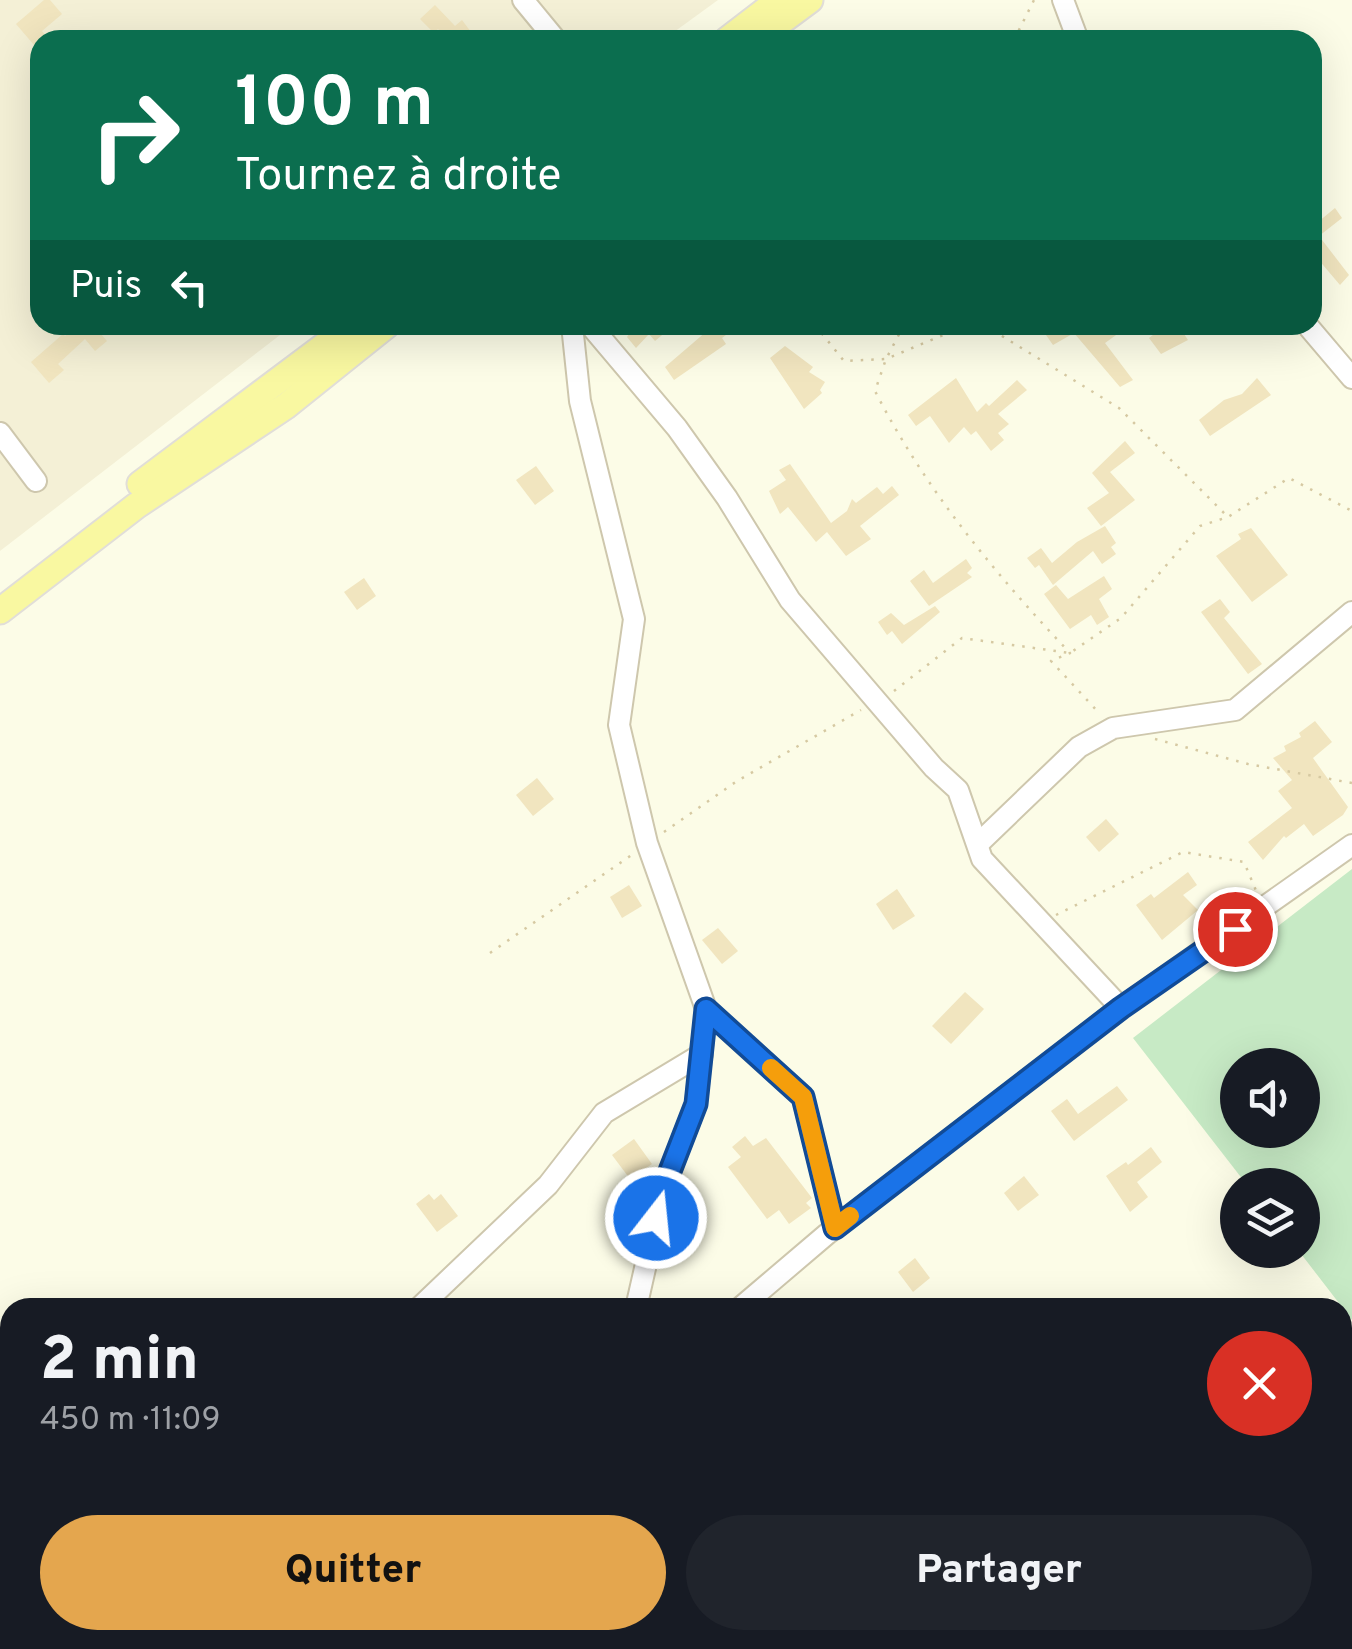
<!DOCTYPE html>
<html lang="fr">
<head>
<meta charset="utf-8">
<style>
	:root { --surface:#171b24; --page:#20242c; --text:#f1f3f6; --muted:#9ea1a6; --accent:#e4a64e }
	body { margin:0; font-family:Overpass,sans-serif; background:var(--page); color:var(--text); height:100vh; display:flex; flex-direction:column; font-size:38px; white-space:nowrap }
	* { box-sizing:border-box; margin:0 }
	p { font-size:32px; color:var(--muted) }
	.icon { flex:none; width:55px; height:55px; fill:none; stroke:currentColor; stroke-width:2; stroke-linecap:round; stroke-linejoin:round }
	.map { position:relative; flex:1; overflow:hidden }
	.sheet { position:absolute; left:0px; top:1298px; width:1352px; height:352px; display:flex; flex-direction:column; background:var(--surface); border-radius:30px 30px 0 0; box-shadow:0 10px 40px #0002 }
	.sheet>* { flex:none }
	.guide { position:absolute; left:30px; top:30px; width:1292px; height:305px; border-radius:30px; box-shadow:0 10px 40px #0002; background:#0b6e4f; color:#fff; overflow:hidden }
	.buttons { position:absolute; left:1220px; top:1048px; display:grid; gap:20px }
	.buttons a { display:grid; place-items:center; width:100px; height:100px; border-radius:50%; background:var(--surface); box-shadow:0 10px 40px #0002; font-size:50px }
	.pin { position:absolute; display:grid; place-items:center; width:85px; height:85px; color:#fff; margin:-42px; border:5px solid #fff; border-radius:50%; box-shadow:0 2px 10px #0007 }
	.me { position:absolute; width:110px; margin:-55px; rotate:16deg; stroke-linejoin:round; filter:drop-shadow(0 0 8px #0008) }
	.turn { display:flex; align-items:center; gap:35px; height:210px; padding:0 40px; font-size:45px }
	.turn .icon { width:130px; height:130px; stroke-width:2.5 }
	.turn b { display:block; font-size:70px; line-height:85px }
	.then { display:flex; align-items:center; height:95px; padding:0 40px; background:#0003; gap:20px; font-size:38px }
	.round { display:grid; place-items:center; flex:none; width:105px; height:105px; border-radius:52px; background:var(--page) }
	.summary { display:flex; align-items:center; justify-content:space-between; height:170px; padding:0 40px }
	h1 { font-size:60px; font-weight:800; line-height:75px }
	.button { display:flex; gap:20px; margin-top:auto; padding:20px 40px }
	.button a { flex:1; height:115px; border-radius:60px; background:var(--accent); color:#111; font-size:40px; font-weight:800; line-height:115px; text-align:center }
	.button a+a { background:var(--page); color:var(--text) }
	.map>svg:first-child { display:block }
</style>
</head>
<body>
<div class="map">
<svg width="1352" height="1649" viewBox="0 0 1352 1649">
	<rect width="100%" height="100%" fill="#fcfce7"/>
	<!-- residential -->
	<path fill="#f4f0d6" d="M0,0H718L663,40H40V325H293L0,551Z"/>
	<!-- green -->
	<path fill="#c7eac5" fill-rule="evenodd" d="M1352,869V1320L1298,1250H1302V1185H1247L1133,1038ZM1238,1065H1302V1130H1238Z"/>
	<!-- building -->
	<g fill="#f1e5bf">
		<path d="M44,0H50L62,14L42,31L49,40H40V52L16,24Z"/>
		<path d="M435,5L455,26L462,20L477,40H447L438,29L434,33L420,19Z"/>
		<path d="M1335,208L1342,218L1319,236L1349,275L1340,285L1312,252V227Z"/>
		<path d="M80,325H110L100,333L107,341L95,351L85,339L58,364L64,370L49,383L31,362L63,334L65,336Z"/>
		<path d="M635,325H674L655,341L649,334L636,348L627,337Z"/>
		<path d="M714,325H739L722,338L726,344L674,380L665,367Z"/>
		<path d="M1039,325H1130L1105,343L1133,380L1120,387L1074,333L1053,345Z"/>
		<path d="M1166,325H1178L1188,340L1161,354L1149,338Z"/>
		<path d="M785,346L813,367L809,372L825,382L820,390L822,393L804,409L770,358Z"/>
		<path d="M956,378L977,412L986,403L989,406L1017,380L1027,390L998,414L1009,424L998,433L1004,440L991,451L976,431L971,435L964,427L949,443L930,416L916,426L908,415Z"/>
		<path d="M1257,378L1271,395L1210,436L1199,420L1224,400L1242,394Z"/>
		<path d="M1125,441L1135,453L1110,472L1135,500L1101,526L1087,508L1109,493L1092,473Z"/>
		<path d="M790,464L831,523L847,511L852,499L856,503L877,487L883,494L892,486L899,495L860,526L871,539L846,556L827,532L816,542L788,507L780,514L769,491L786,480L779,470Z"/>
		<path d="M536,466L554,491L535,505L516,480Z"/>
		<path d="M1105,526L1116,543L1111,547L1116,554L1102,564L1093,551L1053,585L1039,565L1035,568L1027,558L1041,548L1052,563L1077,542Z"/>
		<path d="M1251,528L1288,575L1252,602L1216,556L1241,539L1238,534Z"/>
		<path d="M966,559L972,568L967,573L972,577L929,606L910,581L924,570L933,583Z"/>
		<path d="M1104,576L1112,589L1099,599L1109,617L1097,625L1091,615L1070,629L1044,594L1056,585L1068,599Z"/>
		<path d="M364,578L376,596L357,610L344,592Z"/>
		<path d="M1220,599L1230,612L1224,618L1262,664L1248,674L1201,612Z"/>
		<path d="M935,606L940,612L902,644L892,631L887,635L878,622L891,613L904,625Z"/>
		<path d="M1315,721L1332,742L1313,758L1348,807L1343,815L1313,836L1304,824L1286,838L1284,836L1263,860L1248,842L1292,808L1278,791L1292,780L1273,758L1286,751L1284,746L1301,737L1299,733Z"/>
		<path d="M537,778L554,799L533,816L516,795Z"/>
		<path d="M1106,819L1119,834L1099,852L1086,837Z"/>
		<path d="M1188,872L1197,885L1183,895L1198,910L1162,940L1136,905L1151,894L1154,898Z"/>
		<path d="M629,885L642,906L622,918L610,897Z"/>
		<path d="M897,889L915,916L893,930L876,904Z"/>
		<path d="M718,928L738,951L722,964L702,940Z"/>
		<path d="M965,992L984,1009L951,1044L932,1026Z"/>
		<path d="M1117,1086L1128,1100L1074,1141L1051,1111L1067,1099L1078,1114Z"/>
		<path d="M745,1136L753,1146L766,1138L812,1198L806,1203L811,1208L789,1224L779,1210L767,1219L728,1167L741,1157L732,1147Z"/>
		<path d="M634,1139L652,1164L630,1179L612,1155Z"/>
		<path d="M1151,1147L1162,1162L1137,1182L1148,1197L1130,1212L1106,1176L1126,1162L1128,1165Z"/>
		<path d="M1024,1176L1039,1195L1018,1211L1004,1193Z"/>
		<path d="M429,1194L434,1200L441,1194L458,1216L437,1232L416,1204Z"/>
		<path d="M915,1258L930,1278L913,1292L898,1272Z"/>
	</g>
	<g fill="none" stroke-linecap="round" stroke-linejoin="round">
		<!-- minor casing -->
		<g stroke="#cec7ad" stroke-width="24">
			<g id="minor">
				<path d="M523,0L556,40"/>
				<path d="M1063,0L1078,40"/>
				<path d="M572,325L580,401L634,619L619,725L647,843L706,1009L696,1104L663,1189L636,1308"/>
				<path d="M590,325L677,428L727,498L790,600L934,768L958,790L982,859L1121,1008"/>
				<path d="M1307,325L1352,378"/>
				<path d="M0,433L36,481"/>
				<path d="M979,843L1079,747L1113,728L1235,710L1352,612"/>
				<path d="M706,1009L803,1097L835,1228"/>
				<path d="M419,1308L548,1185L604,1113L702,1054"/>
				<path d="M740,1308L827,1234L1121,1008L1352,845"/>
				<path d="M447,1640L455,1649"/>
				<path d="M73,1649L82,1640"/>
				<path d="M352,1649L362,1640"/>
			</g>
		</g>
		<!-- major casing -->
		<g stroke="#e1ded8" stroke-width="29">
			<g id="major">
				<path d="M727,40L779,0"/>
				<path d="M756,40L810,0"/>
				<path d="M140,484L352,325"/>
				<path d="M0,611L136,506L286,406L387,325"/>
			</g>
		</g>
		<!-- path -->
		<g stroke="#d6c9a2" stroke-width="2.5" stroke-dasharray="2.5 8" stroke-linecap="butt">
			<path d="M1014,40L1034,0"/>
			<path d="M815,325L844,361L886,359L967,325"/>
			<path d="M904,325L886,359L875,391C925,489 995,574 1070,653L1051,661L1100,714"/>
			<path d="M984,325L1119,408L1228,517"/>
			<path d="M894,691L962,638L1070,653L1121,618L1200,526L1228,517L1289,478L1352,511"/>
			<path d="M1155,739L1248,764L1352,783"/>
			<path d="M664,832L737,781L861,710"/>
			<path d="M1056,915L1183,852L1244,862L1257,893"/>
			<path d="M490,953L633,854"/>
		</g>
		<!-- minor -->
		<use href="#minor" stroke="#fff" stroke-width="20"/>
		<!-- major -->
		<use href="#major" stroke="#f9f8a1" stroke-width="25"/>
	</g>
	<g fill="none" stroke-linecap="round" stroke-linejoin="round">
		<!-- route casing -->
		<g stroke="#114b97" stroke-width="25">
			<path id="route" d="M656,1218L663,1189L696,1104L706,1009L803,1097L835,1228L1121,1008L1235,929"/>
		</g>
		<!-- route -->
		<use href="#route" stroke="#1a73e8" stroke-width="18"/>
		<!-- slow -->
		<path stroke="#f59e0b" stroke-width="18" d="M771,1068L803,1097L835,1228L850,1216"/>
	</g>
</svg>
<div class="buttons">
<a><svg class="icon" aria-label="sound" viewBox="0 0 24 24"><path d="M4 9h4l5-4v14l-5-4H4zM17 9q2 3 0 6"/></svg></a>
<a><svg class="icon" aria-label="layers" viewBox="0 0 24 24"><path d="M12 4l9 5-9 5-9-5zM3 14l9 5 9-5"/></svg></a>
</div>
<div class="pin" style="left:1235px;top:929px;background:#d93025"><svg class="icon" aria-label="arrive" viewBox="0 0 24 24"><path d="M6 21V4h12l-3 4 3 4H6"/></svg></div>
<svg class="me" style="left:656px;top:1218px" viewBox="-20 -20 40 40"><circle r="17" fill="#1a73e8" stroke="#fff" stroke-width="3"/><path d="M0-11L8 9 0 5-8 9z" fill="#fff"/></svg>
<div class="guide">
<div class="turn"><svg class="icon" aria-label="right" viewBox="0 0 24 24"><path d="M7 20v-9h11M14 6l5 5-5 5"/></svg><div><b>100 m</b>Tournez à droite</div></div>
<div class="then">Puis<svg class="icon" aria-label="left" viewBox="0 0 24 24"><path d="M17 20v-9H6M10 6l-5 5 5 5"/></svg></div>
</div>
<section class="sheet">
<div class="summary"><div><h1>2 min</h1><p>450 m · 11:09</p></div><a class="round" style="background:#d93025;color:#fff"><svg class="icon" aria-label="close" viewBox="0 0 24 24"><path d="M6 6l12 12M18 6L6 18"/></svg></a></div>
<div class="button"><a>Quitter</a><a>Partager</a></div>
</section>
</div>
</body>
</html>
